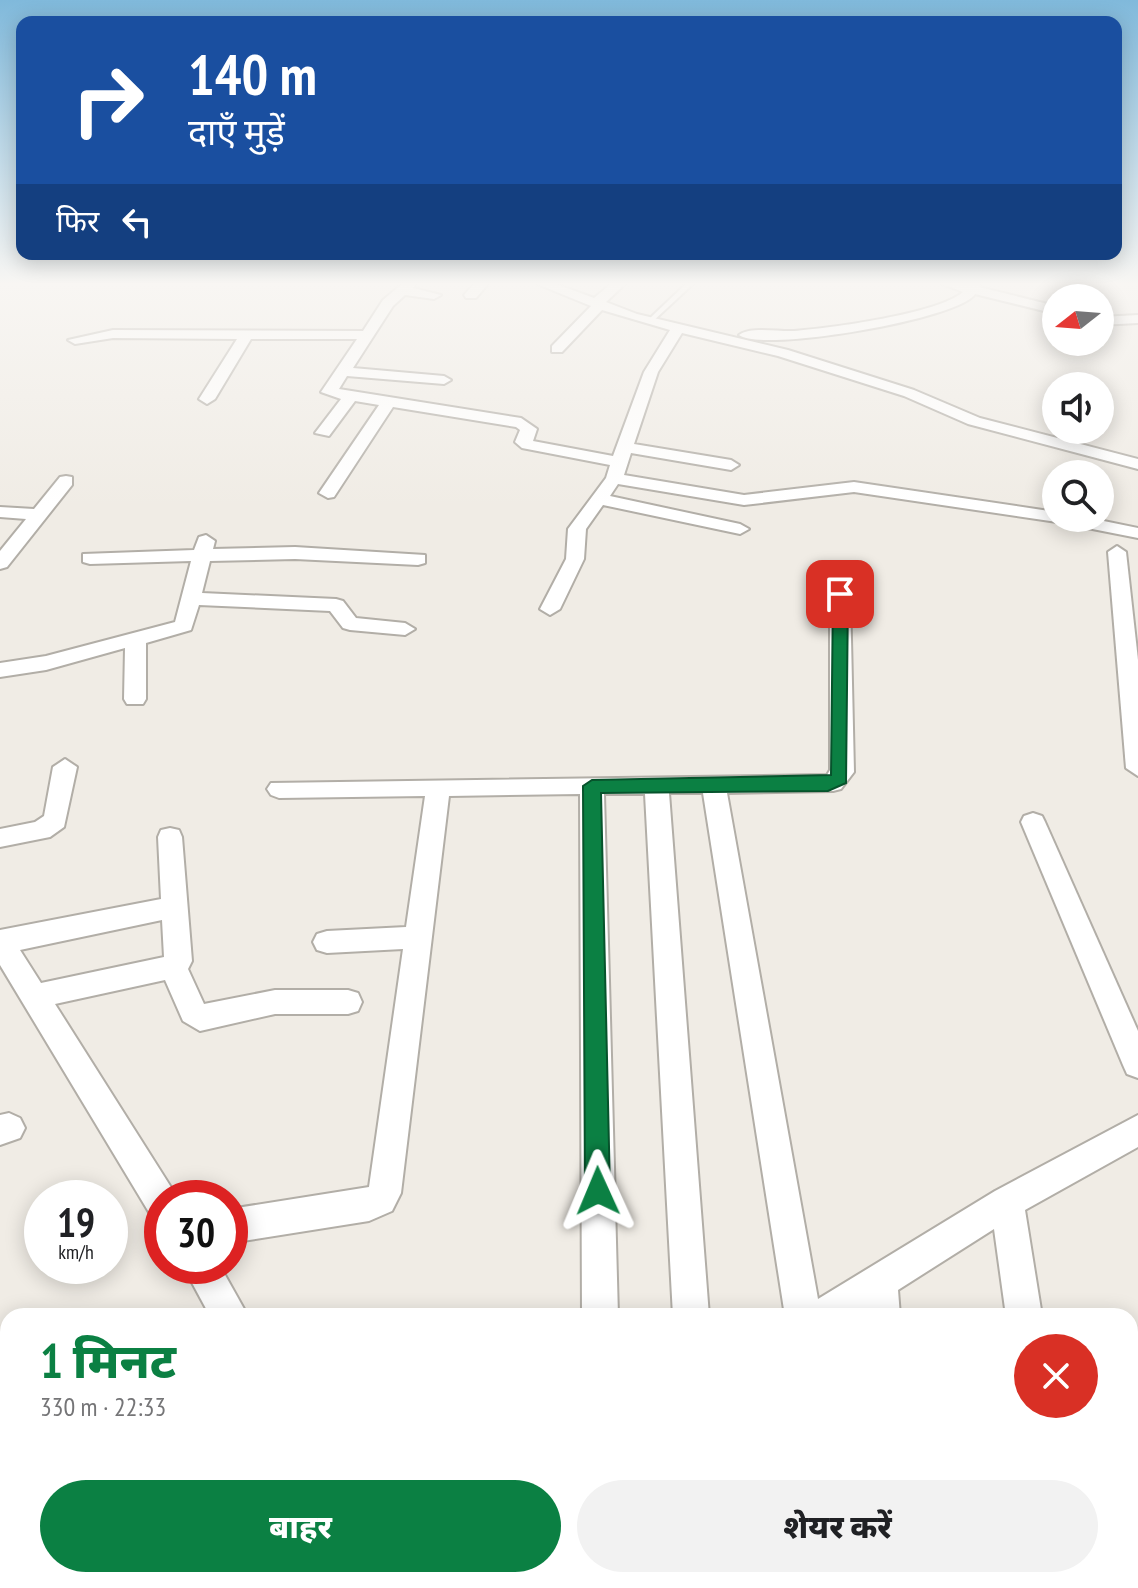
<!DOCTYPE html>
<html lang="hi">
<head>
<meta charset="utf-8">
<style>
	:root { --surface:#fff; --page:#f2f2f2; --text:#202124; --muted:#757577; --accent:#0b8043 }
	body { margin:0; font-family:"PT Sans Narrow","Noto Sans Devanagari",sans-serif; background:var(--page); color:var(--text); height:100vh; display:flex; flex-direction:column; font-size:30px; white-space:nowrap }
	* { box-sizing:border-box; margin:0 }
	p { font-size:26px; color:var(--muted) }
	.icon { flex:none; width:44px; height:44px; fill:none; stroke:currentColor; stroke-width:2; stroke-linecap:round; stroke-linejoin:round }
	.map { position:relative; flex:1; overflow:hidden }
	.sheet { position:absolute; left:0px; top:1308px; width:1138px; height:280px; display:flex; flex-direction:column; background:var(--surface); border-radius:24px 24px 0 0; box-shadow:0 4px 20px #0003 }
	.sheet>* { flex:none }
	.top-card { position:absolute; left:16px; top:16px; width:1106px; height:244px; border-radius:16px; box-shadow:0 4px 20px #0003; background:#1a4fa0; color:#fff; overflow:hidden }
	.needle { width:52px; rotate:253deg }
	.tools { position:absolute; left:1042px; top:284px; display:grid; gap:16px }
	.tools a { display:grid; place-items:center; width:72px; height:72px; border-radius:50%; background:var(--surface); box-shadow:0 4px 20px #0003; font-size:40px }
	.speed { position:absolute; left:24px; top:1180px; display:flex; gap:16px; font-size:40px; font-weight:700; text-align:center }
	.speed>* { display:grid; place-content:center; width:104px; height:104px; border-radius:50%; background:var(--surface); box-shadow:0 4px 20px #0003; line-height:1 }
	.speed small { font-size:20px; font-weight:400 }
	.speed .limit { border:12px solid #d22; background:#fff; color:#111 }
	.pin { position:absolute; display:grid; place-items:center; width:68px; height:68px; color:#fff; margin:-34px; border-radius:16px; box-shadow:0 4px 12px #0006 }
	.me { position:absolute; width:88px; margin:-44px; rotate:359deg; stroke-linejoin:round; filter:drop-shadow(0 0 6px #0008) }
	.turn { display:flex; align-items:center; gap:28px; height:168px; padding:0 40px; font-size:36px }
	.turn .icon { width:104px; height:104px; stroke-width:2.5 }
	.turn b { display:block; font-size:56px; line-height:68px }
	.then { display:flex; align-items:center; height:76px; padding:0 40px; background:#0003; gap:16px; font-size:30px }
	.round { display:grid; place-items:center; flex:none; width:84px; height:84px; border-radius:42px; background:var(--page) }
	.overview { display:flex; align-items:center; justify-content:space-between; height:136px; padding:0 40px }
	h1 { font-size:48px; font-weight:800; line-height:60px; color:var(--accent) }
	.primary-button { display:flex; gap:16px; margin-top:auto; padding:16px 40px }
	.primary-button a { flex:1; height:92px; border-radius:48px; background:var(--accent); color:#fff; font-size:32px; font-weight:800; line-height:92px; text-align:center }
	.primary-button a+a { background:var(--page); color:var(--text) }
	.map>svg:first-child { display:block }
</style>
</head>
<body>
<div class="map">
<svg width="1138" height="1588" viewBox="0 0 1138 1588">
	<rect width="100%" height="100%" fill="#f0ece5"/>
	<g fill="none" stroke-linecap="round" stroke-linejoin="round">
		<!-- service casing -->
		<g stroke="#b2aea7" stroke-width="4">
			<path id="service" d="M686,284H693L652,322H648V320Z"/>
		</g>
		<!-- minor casing -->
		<g stroke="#b2aea7" stroke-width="4">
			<g id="minor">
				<path d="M402,284H416L413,288L441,295L434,299L405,295L393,306L353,368L444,376L451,380L444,384L347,376L339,389L521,418L537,429L533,441L613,456L644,372L670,330L602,310L562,352H552V346L591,306L537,284H556L594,298L611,284H625L606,302L637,314L788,350L914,390L980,418L1138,459V469L968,424L904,396L778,356L682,333L658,372L634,444L731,460L739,465L731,470L631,453L624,475L744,495L854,482L1056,512V518H1089L1138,528V538L1057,522L854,492L744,505L618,484L610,496L740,524L749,529L740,534L603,505L586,529L584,559L560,609L550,615L540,609L566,559L568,529L606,478L610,465L522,448L515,442L520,430L516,427L393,407L334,497L328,498L319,493L379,405L355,401L329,436L315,433L341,399L321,392L357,339H251L215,399L207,404L199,399L237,339L113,338L75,344L68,340L113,330L363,331L383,300Z"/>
				<path d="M474,284H488L476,298H466L464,295Z"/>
				<path d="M942,284H980L979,287L1056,306V314L975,294C960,319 762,353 739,335C750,326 779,332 794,331C830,328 938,314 963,292Z"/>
				<path d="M1138,315V323L1100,325V317Z"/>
				<path d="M66,476L72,477V485L7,567L0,569V551L26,519L0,517V507L34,509L60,477Z"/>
				<path d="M206,535L215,541L213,549L295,547L425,555V563L418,565L295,559L210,561L202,593L336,599L343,601L356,618L405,623L415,629L405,635L350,630L343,628L330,611L199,605L191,630L146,643V699L143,704H127L124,699L125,648L46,670L0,677V663L46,656L175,622L191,561L90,564L83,562V554L194,550L199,537Z"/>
				<path d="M1117,546L1126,552L1138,660V776L1126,768L1108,552Z"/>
				<path d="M840,588L850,594L854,772L841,789L833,791L727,793L818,1299L995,1191L1138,1115V1147L1025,1210L1042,1316H1006L994,1229L898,1290L900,1316H864V1311L856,1316H785L703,793H669L709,1316H673L645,794H604L618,1316H582L580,794L449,796L401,1193L392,1211L369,1221L230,1243V1209L369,1187L403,949L327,953L317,950L313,942L317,934L327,931L406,927L425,796L279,798L271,795L267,789L271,783L827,775L830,770V594Z"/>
				<path d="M65,759L77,767L64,827L50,837L0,847V829L35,822L44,816L53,767Z"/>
				<path d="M1033,813L1042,816L1045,822L1138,1031V1078L1127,1074L1123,1065L1021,822L1024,816Z"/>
				<path d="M170,828L179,830L182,837L192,961L188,969L204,1004L275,990H348L358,993L362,1002L358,1011L348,1014H275L200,1031L183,1021L165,980L55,1004L174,1192L176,1198H162V1219L150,1214L0,965V930L161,899L158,837L161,830ZM162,920L164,957L41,983L20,950Z"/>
				<path d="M9,1113L20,1118L25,1128L20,1138L0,1145V1115Z"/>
				<path d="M183,1266H220L248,1316H210Z"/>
				<path d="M1130,1419L1138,1420V1458L1130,1457Z"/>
				<path d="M310,1580H362L358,1588H306Z"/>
				<rect x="766" y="1580" width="42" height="8"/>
			</g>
		</g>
		<!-- service -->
		<use href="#service" fill="#fff" fill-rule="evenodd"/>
		<!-- minor -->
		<use href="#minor" fill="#fff" fill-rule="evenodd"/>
	</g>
	<!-- sky -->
	<linearGradient id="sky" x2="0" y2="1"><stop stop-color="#80b9db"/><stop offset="0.56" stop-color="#f8f6f3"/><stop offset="1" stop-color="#f8f6f3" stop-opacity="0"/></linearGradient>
	<rect width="1138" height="507" fill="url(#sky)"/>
	<!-- route -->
	<path fill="#0b8043" stroke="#07532c" stroke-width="2" d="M840,589L848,594L846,783L828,791L601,793L610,1191L607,1200L598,1204L589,1200L585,1191L583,786L592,780L831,775L833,594Z"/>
</svg>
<div class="tools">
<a><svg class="needle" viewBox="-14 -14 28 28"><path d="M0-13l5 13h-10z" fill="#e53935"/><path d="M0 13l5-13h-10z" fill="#757577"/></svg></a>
<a><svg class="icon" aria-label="sound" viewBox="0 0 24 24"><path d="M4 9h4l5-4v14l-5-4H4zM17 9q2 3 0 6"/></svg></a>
<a><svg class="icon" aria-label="search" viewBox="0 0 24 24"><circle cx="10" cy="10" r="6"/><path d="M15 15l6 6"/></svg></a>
</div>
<div class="speed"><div>19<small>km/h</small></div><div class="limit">30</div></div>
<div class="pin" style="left:840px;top:594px;background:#d93025"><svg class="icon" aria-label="arrive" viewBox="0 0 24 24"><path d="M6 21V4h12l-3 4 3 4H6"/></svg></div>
<svg class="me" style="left:598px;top:1191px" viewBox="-20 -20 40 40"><path d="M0-17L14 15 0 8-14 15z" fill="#0b8043" stroke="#fff" stroke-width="4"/></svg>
<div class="top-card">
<div class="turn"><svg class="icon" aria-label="right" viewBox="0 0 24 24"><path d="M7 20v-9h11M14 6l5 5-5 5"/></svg><div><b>140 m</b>दाएँ मुड़ें</div></div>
<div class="then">फिर<svg class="icon" aria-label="left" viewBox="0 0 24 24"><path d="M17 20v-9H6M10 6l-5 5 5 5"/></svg></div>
</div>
<section class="sheet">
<div class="overview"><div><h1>1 मिनट</h1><p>330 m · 22:33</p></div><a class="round" style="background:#d93025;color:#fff"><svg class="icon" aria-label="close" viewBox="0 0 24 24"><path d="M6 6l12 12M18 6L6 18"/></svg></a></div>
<div class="primary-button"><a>बाहर</a><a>शेयर करें</a></div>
</section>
</div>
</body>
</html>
